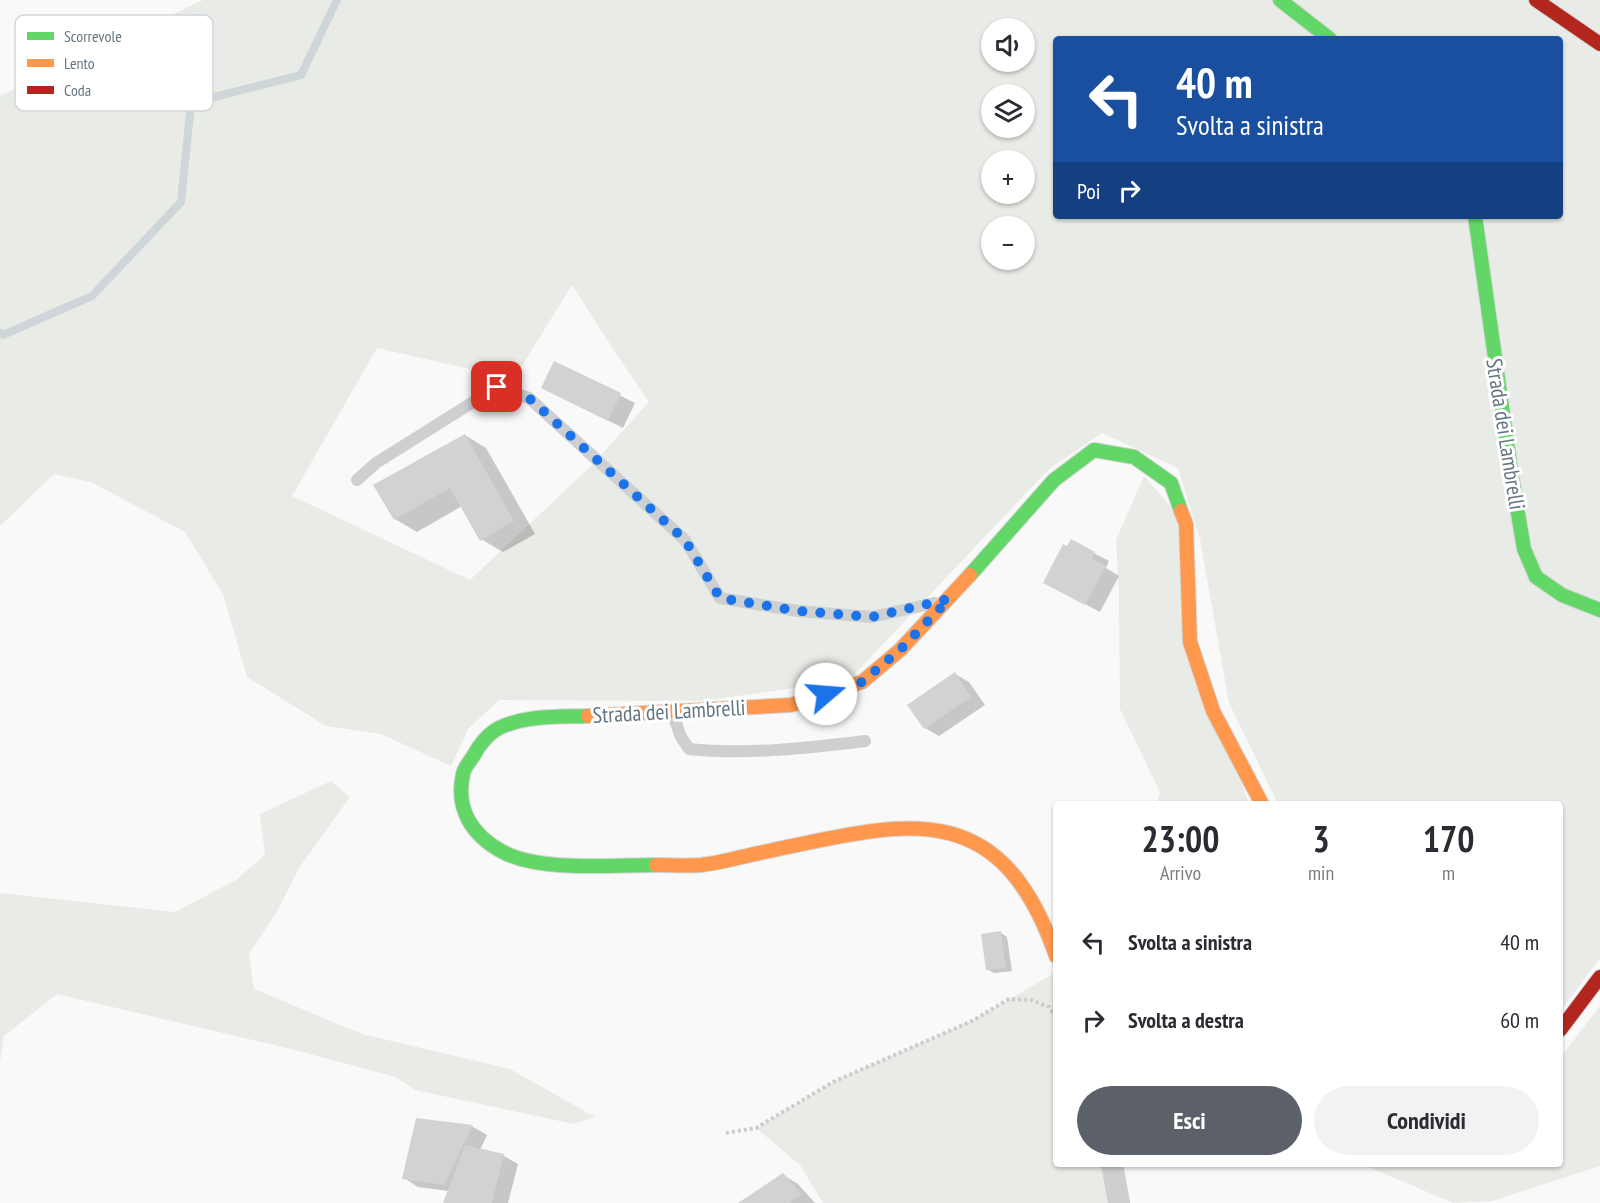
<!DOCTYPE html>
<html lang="it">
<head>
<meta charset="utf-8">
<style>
	:root { --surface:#fff; --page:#f2f2f3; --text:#2b2b33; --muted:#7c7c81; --accent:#5c6169 }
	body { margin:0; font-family:"PT Sans Narrow",sans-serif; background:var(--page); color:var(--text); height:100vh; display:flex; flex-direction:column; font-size:22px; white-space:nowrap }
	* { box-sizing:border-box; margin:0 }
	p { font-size:20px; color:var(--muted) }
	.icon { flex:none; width:33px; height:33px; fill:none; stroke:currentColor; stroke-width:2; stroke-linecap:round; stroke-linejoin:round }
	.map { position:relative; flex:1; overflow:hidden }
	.panel { position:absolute; left:1053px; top:801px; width:510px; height:366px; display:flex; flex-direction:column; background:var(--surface); border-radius:6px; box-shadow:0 2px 4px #0004 }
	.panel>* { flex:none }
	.top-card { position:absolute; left:1053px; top:36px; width:510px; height:183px; border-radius:6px; box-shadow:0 2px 4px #0004; background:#1a4fa0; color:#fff; overflow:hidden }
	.controls { position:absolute; left:981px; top:18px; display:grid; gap:12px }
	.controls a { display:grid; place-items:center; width:54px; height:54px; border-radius:50%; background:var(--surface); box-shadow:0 2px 4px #0004; font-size:30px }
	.pin { position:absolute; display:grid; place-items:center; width:51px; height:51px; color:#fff; margin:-26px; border-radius:12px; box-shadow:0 3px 9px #0006 }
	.me { position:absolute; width:66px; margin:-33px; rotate:72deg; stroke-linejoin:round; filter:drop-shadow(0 0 4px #0008) }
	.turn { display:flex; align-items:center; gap:21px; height:126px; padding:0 24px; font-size:27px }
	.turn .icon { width:78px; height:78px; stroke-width:2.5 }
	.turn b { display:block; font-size:42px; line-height:51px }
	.then { display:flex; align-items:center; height:57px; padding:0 24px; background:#0003; gap:12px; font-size:22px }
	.eta { display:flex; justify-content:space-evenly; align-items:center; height:102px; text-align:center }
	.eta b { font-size:36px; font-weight:700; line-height:42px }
	.action { display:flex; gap:12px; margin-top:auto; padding:12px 24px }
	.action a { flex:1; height:69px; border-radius:36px; background:var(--accent); color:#fff; font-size:24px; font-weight:700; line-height:69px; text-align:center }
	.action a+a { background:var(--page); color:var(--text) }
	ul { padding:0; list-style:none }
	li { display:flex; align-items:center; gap:18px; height:78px; padding:0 24px }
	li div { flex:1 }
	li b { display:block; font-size:22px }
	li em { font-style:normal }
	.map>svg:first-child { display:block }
</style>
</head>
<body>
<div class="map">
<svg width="1600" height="1203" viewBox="0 0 1600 1203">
	<rect width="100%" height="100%" fill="#f9f9f9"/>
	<!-- green -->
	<g fill="#e8ebe6" fill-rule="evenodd">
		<path d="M203,0H1600V958L1560,1012V804H1278L1229,703L1200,539L1178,468L1102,433L1049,469L849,680L703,701L499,700L468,729L451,766L381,734L326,726L247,677L223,594L185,532L91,482L54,474L0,526V96ZM992,28H1024V62H992ZM1056,39H1560V216H1056ZM992,94H1024V128H992ZM992,160H1024V194H992ZM992,226H1024V260H992ZM572,285L615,352L649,402L591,466L470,580L292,496L377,348L474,370L520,369Z"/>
		<path d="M1144,476L1177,514L1181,600L1249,804H1157L1160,792L1120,709L1119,597L1116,540Z"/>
		<path d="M331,781L350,797L299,868L276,913L249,954L254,989L362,1034L510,1069L595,1117L574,1124L415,1090L396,1077L291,1049L57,994L4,1036L0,1062V893L175,912L236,880L265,855L260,814Z"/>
		<path d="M1055,973L1056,1164H1102L1109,1203H823L800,1165L756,1128L833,1082L971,1021Z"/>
		<path d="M1600,1006V1166L1492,1201L1453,1203L1362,1164H1560V1058Z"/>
	</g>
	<!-- shadow -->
	<g fill="#0003">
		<path d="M555,363L635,403L623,428L557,395Z"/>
		<path d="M465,435L486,448L535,534L503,552L481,539L462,506L417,532L395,519Z"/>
		<path d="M1071,541L1109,561L1106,568L1119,576L1100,612L1059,590L1067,548Z"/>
		<path d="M955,674L969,682L985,705L939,736L925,728Z"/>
		<path d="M1001,933L1007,937L1012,971L994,973L987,969Z"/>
		<path d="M418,1119L473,1127L487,1135L480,1150L504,1156L518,1164L508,1203H445L449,1191L418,1187L404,1178Z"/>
		<path d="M783,1175L798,1184L815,1203H740Z"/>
	</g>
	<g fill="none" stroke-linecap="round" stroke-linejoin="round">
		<!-- stream -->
		<path stroke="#ced6d9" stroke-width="8" d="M0,333L3,335L92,296L181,202L191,103L301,75L337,0"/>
	</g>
	<!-- building -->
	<g fill="#d0d2d3">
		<path d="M554,361L621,393L608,421L541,388Z"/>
		<path d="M465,434L514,521L480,541L450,488L394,520L373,485Z"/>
		<path d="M1071,539L1095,552L1092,559L1106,566L1085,605L1043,583L1063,544L1067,546Z"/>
		<path d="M955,672L971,697L924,729L907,705Z"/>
		<path d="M1001,931L1006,968L986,970L981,934Z"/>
		<path d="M416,1118L473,1125L444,1185L402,1179Z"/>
		<path d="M465,1145L504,1154L492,1203H443Z"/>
		<path d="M783,1173L802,1194L789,1203H738Z"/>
	</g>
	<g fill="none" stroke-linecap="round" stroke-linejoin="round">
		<!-- fast casing -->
		<g stroke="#d5d6d7" stroke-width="16">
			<g id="fast">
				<path d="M1280,0L1330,39"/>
				<path d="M1475,216L1512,478L1524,549L1536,577L1562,595L1600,610"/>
				<path d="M970,575L1054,480L1094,450L1134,457L1171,483L1181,511"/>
				<path d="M588,716C559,717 526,715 499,728C489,733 479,745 474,755C470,761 464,768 463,774C455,810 473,836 503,852C540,872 613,865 656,865"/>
			</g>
		</g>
		<!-- slow casing -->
		<g stroke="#d5d6d7" stroke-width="16">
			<g id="slow">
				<path d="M1181,511L1186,524L1190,642L1213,711L1262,804"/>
				<path d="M588,716L791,705L862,682L900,650L970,575"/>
				<path d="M656,865C671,865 687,866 701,865C722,863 743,856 764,852C902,823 999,791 1056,956"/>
			</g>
		</g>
		<!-- jam casing -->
		<g stroke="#d5d6d7" stroke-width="16">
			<g id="jam">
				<path d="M1536,0L1600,44"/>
				<path d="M1560,1030L1600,977"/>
			</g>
		</g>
		<!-- path -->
		<path stroke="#cbcccd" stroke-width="4" stroke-dasharray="3 3" stroke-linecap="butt" d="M726,1133L756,1128L833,1082L972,1021L1009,999L1031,1000L1049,1007L1056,1018"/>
		<!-- lane -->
		<g stroke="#cecfd0" stroke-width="12">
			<path d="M357,480L376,463L497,387L529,398L685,540L720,598L798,611L872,617L934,603"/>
			<path d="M672,712L681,737L689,749C747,755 808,748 865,741"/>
		</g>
		<!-- street -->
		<path stroke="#cecfd0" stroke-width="22" d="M1112,1164L1119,1203"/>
		<!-- fast -->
		<use href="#fast" stroke="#63d668" stroke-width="14"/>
		<!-- slow -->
		<use href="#slow" stroke="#ff974d" stroke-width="14"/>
		<!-- jam -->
		<use href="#jam" stroke="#b3261e" stroke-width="14"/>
	</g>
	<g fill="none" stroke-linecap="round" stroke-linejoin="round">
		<!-- route -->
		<path stroke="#1a73e8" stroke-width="10" stroke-dasharray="0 18" d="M497,387L529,398L685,540L720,598L798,611L872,617L949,599L900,650L862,682L826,694"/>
	</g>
	<g text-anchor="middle" stroke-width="6" stroke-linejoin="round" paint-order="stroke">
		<!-- street labels -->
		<g font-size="22" fill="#657683" stroke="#fff">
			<text transform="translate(1506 434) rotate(81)" y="8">Strada dei Lambrelli</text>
			<text transform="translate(669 711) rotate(-3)" y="8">Strada dei Lambrelli</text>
		</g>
	</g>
	<!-- legend -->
	<rect x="15" y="15" width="198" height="96" rx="9" fill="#fff" stroke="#d1d6da" stroke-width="1.5"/>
	<rect x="27" y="32" width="27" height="8" fill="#63d668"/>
	<rect x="27" y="59" width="27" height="8" fill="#ff974d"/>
	<rect x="27" y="86" width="27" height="8" fill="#b3261e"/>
	<g font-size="16" fill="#657683">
		<text x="64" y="42">Scorrevole</text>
		<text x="64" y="69">Lento</text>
		<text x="64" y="96">Coda</text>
	</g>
</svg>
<div class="controls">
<a><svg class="icon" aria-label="sound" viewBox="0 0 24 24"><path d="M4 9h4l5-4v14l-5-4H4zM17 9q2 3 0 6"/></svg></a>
<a><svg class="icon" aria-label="layers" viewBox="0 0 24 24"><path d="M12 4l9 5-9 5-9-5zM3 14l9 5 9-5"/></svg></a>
<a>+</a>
<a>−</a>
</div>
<div class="pin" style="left:497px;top:387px;background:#d93025"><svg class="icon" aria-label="arrive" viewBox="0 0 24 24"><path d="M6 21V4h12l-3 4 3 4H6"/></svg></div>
<svg class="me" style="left:826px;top:694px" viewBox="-20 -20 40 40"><circle r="19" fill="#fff"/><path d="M0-13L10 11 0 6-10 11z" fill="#1a73e8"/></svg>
<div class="top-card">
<div class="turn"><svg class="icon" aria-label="left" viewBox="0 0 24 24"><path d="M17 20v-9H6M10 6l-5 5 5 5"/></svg><div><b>40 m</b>Svolta a sinistra</div></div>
<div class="then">Poi<svg class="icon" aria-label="right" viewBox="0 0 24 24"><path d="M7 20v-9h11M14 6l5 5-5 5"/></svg></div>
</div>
<section class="panel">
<div class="eta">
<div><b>23:00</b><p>Arrivo</p></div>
<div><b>3</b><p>min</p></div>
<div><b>170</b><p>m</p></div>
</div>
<ul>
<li><svg class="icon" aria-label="left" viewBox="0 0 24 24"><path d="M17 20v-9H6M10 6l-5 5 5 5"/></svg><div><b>Svolta a sinistra</b></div><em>40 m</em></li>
<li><svg class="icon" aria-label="right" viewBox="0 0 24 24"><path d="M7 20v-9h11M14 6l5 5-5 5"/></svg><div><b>Svolta a destra</b></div><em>60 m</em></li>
</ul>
<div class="action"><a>Esci</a><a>Condividi</a></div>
</section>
</div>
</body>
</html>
